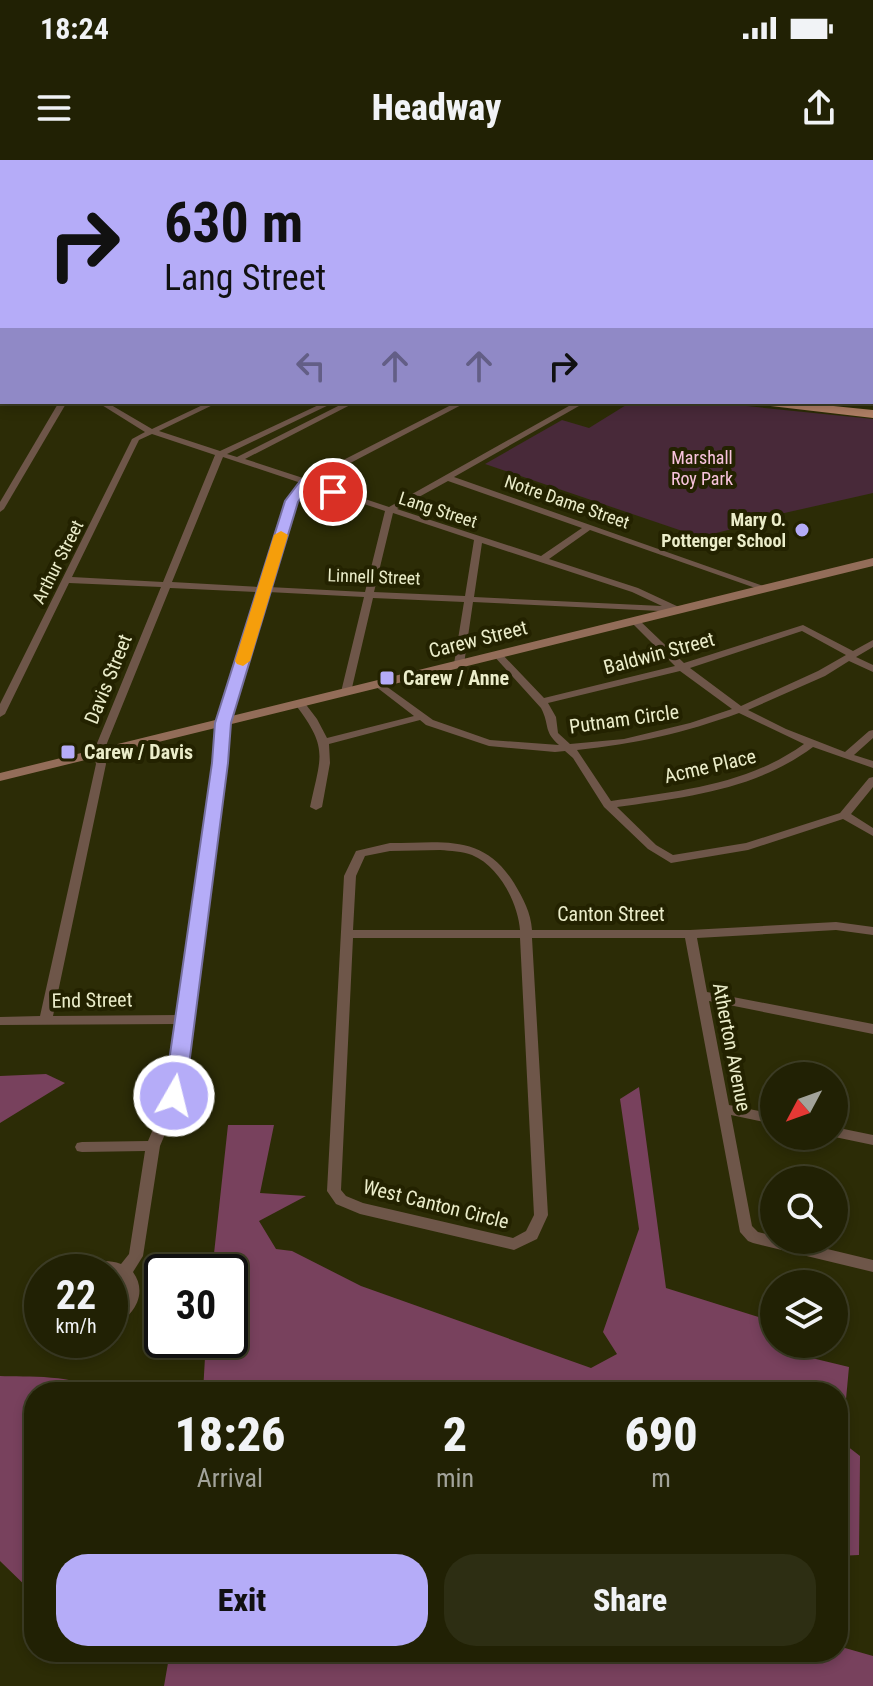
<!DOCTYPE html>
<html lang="en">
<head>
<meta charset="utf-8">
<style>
	:root { --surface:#212104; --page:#2d2e13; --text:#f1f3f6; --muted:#a2a39a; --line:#3e3e26; --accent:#b5acf8 }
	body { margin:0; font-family:"Roboto Condensed",sans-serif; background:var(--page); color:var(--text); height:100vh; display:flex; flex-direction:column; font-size:30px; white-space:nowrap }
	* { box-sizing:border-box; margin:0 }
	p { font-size:26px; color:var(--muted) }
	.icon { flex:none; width:44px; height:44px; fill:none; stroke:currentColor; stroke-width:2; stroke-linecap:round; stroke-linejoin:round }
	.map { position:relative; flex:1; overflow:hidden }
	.side { position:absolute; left:24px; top:1222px; width:824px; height:280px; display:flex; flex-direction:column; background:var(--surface); border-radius:32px; box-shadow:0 4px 12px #0003,0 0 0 2px var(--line) }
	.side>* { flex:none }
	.guide { position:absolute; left:0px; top:0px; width:874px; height:244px; box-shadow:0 4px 12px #0003,0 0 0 2px var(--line); background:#b5acf8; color:#111; overflow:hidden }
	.needle { width:52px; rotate:229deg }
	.buttons { position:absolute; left:760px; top:902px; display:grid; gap:16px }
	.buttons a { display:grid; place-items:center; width:88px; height:88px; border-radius:50%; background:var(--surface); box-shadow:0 4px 12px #0003,0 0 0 2px var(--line); font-size:40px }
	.speed { position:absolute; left:24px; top:1094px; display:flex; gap:16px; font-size:40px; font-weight:700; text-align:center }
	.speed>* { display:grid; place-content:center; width:104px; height:104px; border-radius:50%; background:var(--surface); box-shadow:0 4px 12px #0003,0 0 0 2px var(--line); line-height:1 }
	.speed small { font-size:20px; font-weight:400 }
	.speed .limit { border:4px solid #111; border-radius:12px; background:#fff; color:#111 }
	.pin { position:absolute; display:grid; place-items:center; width:68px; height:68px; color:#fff; margin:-34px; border:4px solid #fff; border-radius:50%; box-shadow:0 2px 8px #0007 }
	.me { position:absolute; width:88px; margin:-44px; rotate:8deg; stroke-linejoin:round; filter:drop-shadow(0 0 6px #0008) }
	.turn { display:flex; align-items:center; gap:28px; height:168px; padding:0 32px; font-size:36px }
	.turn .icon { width:104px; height:104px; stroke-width:2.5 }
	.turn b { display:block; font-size:56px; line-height:68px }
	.lanes { display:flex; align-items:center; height:76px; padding:0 32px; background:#0003; justify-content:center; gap:40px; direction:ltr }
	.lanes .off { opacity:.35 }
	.eta { display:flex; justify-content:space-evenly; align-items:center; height:136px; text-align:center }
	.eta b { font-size:48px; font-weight:800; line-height:56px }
	.cta { display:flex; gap:16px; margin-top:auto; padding:16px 32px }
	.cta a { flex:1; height:92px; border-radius:32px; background:var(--accent); color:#111; font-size:32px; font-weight:800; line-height:92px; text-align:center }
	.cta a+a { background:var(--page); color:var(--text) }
	.status { display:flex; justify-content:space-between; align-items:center; height:56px; padding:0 40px; background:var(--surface); direction:ltr }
	.status svg { height:22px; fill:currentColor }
	header { display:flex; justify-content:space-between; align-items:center; height:104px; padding:0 32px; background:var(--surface); font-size:36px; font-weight:800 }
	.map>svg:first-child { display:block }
</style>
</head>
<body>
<div class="status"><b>18:24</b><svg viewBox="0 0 49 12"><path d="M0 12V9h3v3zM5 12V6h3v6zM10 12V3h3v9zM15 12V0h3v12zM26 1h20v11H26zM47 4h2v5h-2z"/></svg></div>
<header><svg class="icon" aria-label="menu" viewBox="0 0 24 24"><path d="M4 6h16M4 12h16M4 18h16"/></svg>Headway<svg class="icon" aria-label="share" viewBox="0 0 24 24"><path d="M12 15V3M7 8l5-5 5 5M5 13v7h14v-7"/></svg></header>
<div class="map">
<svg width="873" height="1526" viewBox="0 0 873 1526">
	<rect width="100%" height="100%" fill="#2c2c06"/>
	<!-- green -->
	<path fill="#482939" d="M631,242H707L873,259V333L758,359L760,362L700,377L485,304L562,260L589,268Z"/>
	<!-- forest -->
	<g fill="#78415d">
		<path d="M46,914L65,923L0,963V916Z"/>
		<path d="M639,927L666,1128L774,1162V1184H789L787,1192L849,1207L842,1282L860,1296L859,1395L838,1396V1232H203L206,1180H230V1112H212L228,965H274L260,1033L306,1036L259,1061L276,1089L292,1091L361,1126L591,1208L617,1194L603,1172L639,1069L620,939Z"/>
		<path d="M0,1216C25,1217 79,1214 97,1232H34V1434L0,1401Z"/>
		<path d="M838,1486L873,1496V1526H164L168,1503L155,1492H838Z"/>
	</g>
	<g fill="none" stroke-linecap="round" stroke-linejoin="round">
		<!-- street -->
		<g fill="#6e5649" fill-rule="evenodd">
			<path d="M775,0H781L782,2H776Z"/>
			<rect x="872" y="77" width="1" height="4"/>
			<rect x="872" y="100" width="1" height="4"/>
			<rect x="872" y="131" width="1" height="5"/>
			<rect x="0" y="153" width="2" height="5"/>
			<rect x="872" y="165" width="1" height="4"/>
			<rect x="0" y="197" width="2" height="7"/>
			<rect x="872" y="197" width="1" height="4"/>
			<path d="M59,242H67L4,349L0,352V342Z"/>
			<path d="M97,242H106L152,269L209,242H219L159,271L220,291L325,242H335L227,294L237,297L346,242H356L245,299L306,319L457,242H467L314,322L389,347L576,242H586L454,317L772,429L770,431H764L590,370L549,399L638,428L681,448V452L473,442L464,504L459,507L454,504L464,442L373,438L351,532L346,535L341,532L364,437L268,432L228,563L225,603L181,936L160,986L143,1096L133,1112C149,1134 133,1158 110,1167V1152C124,1142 136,1121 111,1113C101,1110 85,1112 73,1112L75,1108C92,1102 104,1098 121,1104L129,1094L145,991L82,992L77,991L75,987L77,983L82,982L148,981L167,936L178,864L0,865V857L40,856L96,604L93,593L161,427L69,423L5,554L0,557V544L132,279L145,272ZM152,274L215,295L163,422L72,417L139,280ZM223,297L301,323L287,341L260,427L172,422ZM448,321L582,368L541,396L397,349ZM307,325L385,351L365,432L269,427L295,341ZM393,353L474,380L465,436L374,432ZM482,383L632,432L662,446L474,437ZM170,428L258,432L218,563L215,603L179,855L53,856L106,604L103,593Z"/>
			<path d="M635,458L638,459L684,503L803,465L853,491L873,480V487L856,497L873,505V512L849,501L825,516L748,550L786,569L845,592L869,571L873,570V578L854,595L873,601V608L813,587C755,630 686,637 617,647L656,685L673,695L746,683L840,653L869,618L873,617V627L851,654L873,668V676L843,659L748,690L671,703L648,689L604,647L573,598L565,591L555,592L489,586L426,565L420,560L329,584L330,603L322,647L316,650L310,647C321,595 329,589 295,544L296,542H304L317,559L327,578L414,556L375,526L374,524L379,521L433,560L490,580L559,585C543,571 550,565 541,548L493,495L495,493H501L544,538L675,506L630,461ZM802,471L846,495L818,511L741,546L690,508ZM680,511L732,549L690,563L624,579L570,584L558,573L556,557L548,543ZM739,553L804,584C747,625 679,631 611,641L577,590C635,584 684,573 739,553Z"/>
			<path d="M390,683C442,683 483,673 514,723C523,738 531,753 532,770H690L836,762L873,767V775L836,770L697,778L707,832L873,864V874L709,841L729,945L774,954V964L731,955L752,1066L758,1072L774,1076V1080H790L873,1100V1112L753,1083L748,1081L740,1072L685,778H532L548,1055L537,1079L514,1090L360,1054L336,1044L327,1031L344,716L356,691ZM440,690C451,691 462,691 472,695C499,706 518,743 520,770H353L356,716L365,696L390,691ZM353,778H520L534,1055L526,1071L513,1078L363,1043L346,1036L341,1030Z"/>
			<path d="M834,967L873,975V985L830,976H834Z"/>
		</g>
		<!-- secondary -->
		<g fill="#936d59" fill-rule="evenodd">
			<rect x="872" y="32" width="1" height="4"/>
			<path d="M873,398V406L0,621V613Z"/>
		</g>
		<!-- primary -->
		<g fill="#b07f65" fill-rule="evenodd">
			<rect x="0" y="162" width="2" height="6"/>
			<path d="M756,242H794L873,250V258L762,245Z"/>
		</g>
		<!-- highway -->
		<rect fill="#ca9070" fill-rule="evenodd" x="0" y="7" width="2" height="6"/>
		<!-- rail casing -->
		<g stroke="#d4d5b2" stroke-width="4">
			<g id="rail">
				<path d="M7,2L45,0"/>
				<path d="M435,2H667"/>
				<path d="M657,2L873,1"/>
			</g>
		</g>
		<!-- rail -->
		<use href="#rail" stroke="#232200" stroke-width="2" stroke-dasharray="6" stroke-linecap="butt"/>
	</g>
	<!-- wall -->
	<rect fill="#005471" x="0" y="44" width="2" height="46"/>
	<!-- building -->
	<g fill="#006283" stroke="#00455c" stroke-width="2">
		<path d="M186,0H196L203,2H179Z"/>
		<path d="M370,0H428V2H369Z"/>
		<rect x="472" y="0" width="40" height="2"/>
		<path d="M817,0H844L845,2H818Z"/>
		<path d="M0,44H2V75L0,74Z"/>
	</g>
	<!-- route -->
	<path fill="#b5acf8" stroke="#7670a1" stroke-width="2" d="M305,319L340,332L333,336L308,328L298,342L231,563L228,603L185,936L182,941H167L164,936L212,603L215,563L285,341L301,320Z"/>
	<!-- slow -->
	<path fill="#f59e0b" d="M281,371L288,375L250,501L243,506L237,504L235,501L274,375Z"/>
	<!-- markers -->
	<g fill="#b5acf8" stroke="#232200" stroke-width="3">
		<circle cx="802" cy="370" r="8"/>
		<rect x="379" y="510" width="16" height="16" rx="4"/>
		<rect x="60" y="584" width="16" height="16" rx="4"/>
	</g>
	<g text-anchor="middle" stroke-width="8" stroke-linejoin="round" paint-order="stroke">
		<!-- far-park labels -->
		<g font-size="18" fill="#f9c4dd" stroke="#232200">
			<text x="702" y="304">Marshall<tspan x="702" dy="21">Roy Park</tspan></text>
		</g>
		<!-- far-street labels -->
		<g font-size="18" fill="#ebedca" stroke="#232200">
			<text transform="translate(567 342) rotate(19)" y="6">Notre Dame Street</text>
			<text transform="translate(438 350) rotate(18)" y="6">Lang Street</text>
			<text transform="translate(58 402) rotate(-63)" y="6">Arthur Street</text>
			<text transform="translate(374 417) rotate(2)" y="6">Linnell Street</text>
		</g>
		<!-- far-poi labels -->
		<g font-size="18" font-weight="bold" fill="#ebedca" stroke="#232200" text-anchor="end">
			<text x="786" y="366">Mary O.<tspan x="786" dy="21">Pottenger School</tspan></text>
		</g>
		<!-- street labels -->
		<g font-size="20" fill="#ebedca" stroke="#232200">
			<text transform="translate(478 479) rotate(-14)" y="7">Carew Street</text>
			<text transform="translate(659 493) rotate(-15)" y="7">Baldwin Street</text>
			<text transform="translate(108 519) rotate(-68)" y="7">Davis Street</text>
			<text transform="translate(624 559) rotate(-8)" y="7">Putnam Circle</text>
			<text transform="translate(710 606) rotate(-13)" y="7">Acme Place</text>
			<text x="611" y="761">Canton Street</text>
			<text transform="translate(92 840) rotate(-1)" y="7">End Street</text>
			<text transform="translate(732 887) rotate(79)" y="7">Atherton Avenue</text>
			<text transform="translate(436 1044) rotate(14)" y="7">West Canton Circle</text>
		</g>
		<!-- poi labels -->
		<g font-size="20" font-weight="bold" fill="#ebedca" stroke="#232200" text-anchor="start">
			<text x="403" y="525">Carew / Anne</text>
			<text x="84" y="599">Carew / Davis</text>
		</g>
	</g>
</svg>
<div class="buttons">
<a><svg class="needle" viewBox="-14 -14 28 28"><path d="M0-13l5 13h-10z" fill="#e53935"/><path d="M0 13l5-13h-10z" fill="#a2a39a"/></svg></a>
<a><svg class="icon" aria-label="search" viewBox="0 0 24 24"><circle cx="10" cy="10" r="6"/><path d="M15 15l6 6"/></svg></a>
<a><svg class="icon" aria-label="layers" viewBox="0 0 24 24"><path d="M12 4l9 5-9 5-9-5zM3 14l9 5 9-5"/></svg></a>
</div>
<div class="speed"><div>22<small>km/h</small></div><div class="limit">30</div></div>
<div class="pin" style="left:333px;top:332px;background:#d93025"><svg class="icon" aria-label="arrive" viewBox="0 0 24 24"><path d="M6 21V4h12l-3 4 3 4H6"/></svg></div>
<svg class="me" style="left:174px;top:936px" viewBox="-20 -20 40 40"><circle r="17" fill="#b5acf8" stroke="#fff" stroke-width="3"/><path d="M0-11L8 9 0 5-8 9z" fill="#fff"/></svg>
<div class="guide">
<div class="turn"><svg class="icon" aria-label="right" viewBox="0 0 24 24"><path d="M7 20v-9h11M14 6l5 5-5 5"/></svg><div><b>630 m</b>Lang Street</div></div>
<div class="lanes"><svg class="icon off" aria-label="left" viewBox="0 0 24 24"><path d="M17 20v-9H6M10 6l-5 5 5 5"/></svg><svg class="icon off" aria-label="ahead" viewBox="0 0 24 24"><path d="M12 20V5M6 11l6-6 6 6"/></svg><svg class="icon off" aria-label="ahead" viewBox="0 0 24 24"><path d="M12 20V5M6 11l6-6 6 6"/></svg><svg class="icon" aria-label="right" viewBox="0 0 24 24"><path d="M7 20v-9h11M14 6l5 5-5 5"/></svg></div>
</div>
<section class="side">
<div class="eta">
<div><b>18:26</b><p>Arrival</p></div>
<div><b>2</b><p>min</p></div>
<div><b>690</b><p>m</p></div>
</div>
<div class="cta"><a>Exit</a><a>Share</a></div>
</section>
</div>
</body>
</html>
